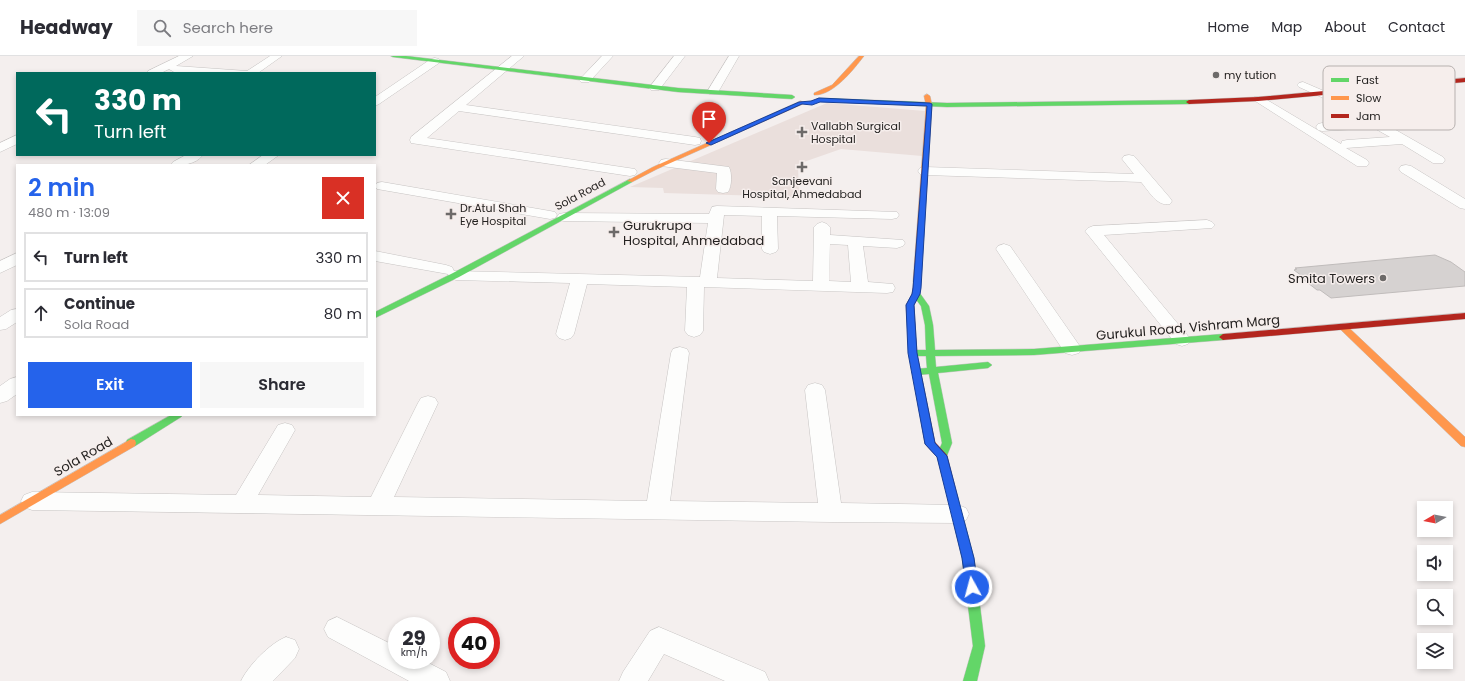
<!DOCTYPE html>
<html lang="en">
<head>
<meta charset="utf-8">
<style>
	:root { --surface:#fff; --page:#f7f7f7; --text:#2b2b33; --muted:#7c7c81; --line:#e1e1e2; --accent:#2563eb }
	body { margin:0; font-family:Poppins,sans-serif; background:var(--page); color:var(--text); height:100vh; display:flex; flex-direction:column; font-size:15px; white-space:nowrap }
	* { box-sizing:border-box; margin:0 }
	p { font-size:13px; color:var(--muted) }
	.icon { flex:none; width:22px; height:22px; fill:none; stroke:currentColor; stroke-width:2; stroke-linecap:round; stroke-linejoin:round }
	.map { position:relative; flex:1; overflow:hidden }
	.details { position:absolute; left:16px; top:108px; width:360px; height:252px; display:flex; flex-direction:column; background:var(--surface); border-radius:0px; box-shadow:0 2px 6px #0003 }
	.details>* { flex:none }
	.banner { position:absolute; left:16px; top:16px; width:360px; height:84px; border-radius:0px; box-shadow:0 2px 6px #0003; background:#00695c; color:#fff; overflow:hidden }
	.needle { width:26px; rotate:260deg }
	.controls { position:absolute; left:1417px; top:445px; display:grid; gap:8px }
	.controls a { display:grid; place-items:center; width:36px; height:36px; border-radius:0px; background:var(--surface); box-shadow:0 2px 6px #0003; font-size:20px }
	.speed { position:absolute; left:388px; top:561px; display:flex; gap:8px; font-size:20px; font-weight:700; text-align:center }
	.speed>* { display:grid; place-content:center; width:52px; height:52px; border-radius:50%; background:var(--surface); box-shadow:0 2px 6px #0003; line-height:1 }
	.speed small { font-size:10px; font-weight:400 }
	.speed .limit { border:6px solid #d22; background:#fff; color:#111 }
	.pin { position:absolute; display:grid; place-items:center; width:34px; height:34px; color:#fff; margin:-41px -17px; border-radius:50% 50% 50% 0; rotate:-45deg; box-shadow:0 0 4px #0007 }
	.pin .icon { rotate:45deg }
	.me { position:absolute; width:44px; margin:-22px; rotate:353deg; stroke-linejoin:round; filter:drop-shadow(0 0 3px #0008) }
	.turn { display:flex; align-items:center; gap:14px; height:84px; padding:0 12px; font-size:18px }
	.turn .icon { width:52px; height:52px; stroke-width:2.5 }
	.turn b { display:block; font-size:28px; line-height:34px }
	.round { display:grid; place-items:center; flex:none; width:42px; height:42px; border-radius:0px; background:var(--page) }
	.summary { display:flex; align-items:center; justify-content:space-between; height:68px; padding:0 12px }
	h1 { font-size:24px; font-weight:600; line-height:30px; color:var(--accent) }
	.button { display:flex; gap:8px; margin-top:auto; padding:8px 12px }
	.button a { flex:1; height:46px; border-radius:0px; background:var(--accent); color:#fff; font-size:16px; font-weight:600; line-height:46px; text-align:center }
	.button a+a { background:var(--page); color:var(--text) }
	ul { padding:0; list-style:none }
	li { display:flex; align-items:center; gap:12px; height:50px; margin:0 8px 6px; padding:0 4px; border:2px solid var(--line); border-radius:0px }
	li div { flex:1 }
	li b { display:block; font-size:15px }
	li em { font-style:normal }
	header { display:flex; align-items:center; gap:24px; box-sizing:border-box; height:56px; padding:0 20px; background:var(--surface); border-bottom:1px solid var(--line) }
	header strong { font-size:19px }
	nav { display:flex; gap:22px; margin-inline-start:auto; font-size:14px }
	.search { width:280px; height:36px; background:var(--page); display:flex; align-items:center; gap:10px; box-sizing:border-box; padding:0 14px; border-radius:0px; color:var(--muted); font-size:15px }
	.map>svg:first-child { display:block }
</style>
</head>
<body>
<header>
<strong>Headway</strong>
<div class="search"><svg class="icon" aria-label="search" viewBox="0 0 24 24"><circle cx="10" cy="10" r="6"/><path d="M15 15l6 6"/></svg>Search here</div>
<nav><a>Home</a><a>Map</a><a>About</a><a>Contact</a></nav>
</header>
<div class="map">
<svg width="1465" height="625" viewBox="0 0 1465 625">
	<rect width="100%" height="100%" fill="#f4efee"/>
	<!-- built -->
	<path fill="#eadfdc" d="M827,47L925,55L922,100L841,93L798,108L799,141L664,137L663,132L630,131Z"/>
	<!-- building -->
	<path fill="#d6d2d1" stroke="#c0bcbb" d="M1435,199L1451,206L1465,216V230L1331,242L1320,234H1317L1299,220H1302L1294,214L1297,213L1295,212Z"/>
	<g fill="none" stroke-linecap="round" stroke-linejoin="round">
		<!-- street casing -->
		<g stroke="#c7c4c3" stroke-width="1">
			<g id="street">
				<path d="M179,0H193L176,10L247,15L270,0H282L258,17H187L174,16L169,13L161,17H147L148,15Z"/>
				<path d="M512,0H524L466,49L695,81L700,82L701,85L700,88L695,89L459,55L427,82L635,113L637,116L635,119L630,120L411,87L410,84L411,81Z"/>
				<path d="M602,0H613L589,26H581L579,24L581,22Z"/>
				<path d="M674,0H685L659,34H651L649,32Z"/>
				<path d="M729,0H739L717,38H709L707,36Z"/>
				<path d="M435,2L439,3L440,5L439,7L379,48L375,50V41L431,3Z"/>
				<path d="M1303,26L1338,41L1443,101L1445,104L1443,107H1433L1402,88L1346,92L1367,104L1369,107L1367,110H1357L1252,43L1254,41H1262L1341,88L1342,85L1347,84L1390,81L1374,72L1322,75L1318,74L1316,71L1318,68L1322,67L1363,65L1330,45L1299,31L1297,29L1299,27Z"/>
				<path d="M17,79V88L0,96V87Z"/>
				<path d="M186,99H203C195,109 183,109 171,109L173,106Z"/>
				<path d="M263,99H279L265,109H249Z"/>
				<path d="M1129,99L1134,100L1170,142L1172,145L1170,148C1157,151 1149,135 1141,126L925,119L920,118L918,115L920,112L925,111L1134,118L1122,103L1124,100Z"/>
				<path d="M666,103L729,111C732,117 732,130 728,136L723,137L718,136L716,133L717,117L661,110L659,107L661,104Z"/>
				<path d="M1406,109L1411,110L1465,143V153L1460,152L1401,116L1399,113L1401,110Z"/>
				<path d="M382,126L550,155L555,156L557,159L555,162L550,163L377,133L375,130L377,127Z"/>
				<path d="M717,150L897,156L899,159L897,162L892,163L777,160L778,193L776,196L770,198L764,196L762,193V160L724,159L717,222L813,225L814,171L817,168L822,166L827,168L830,171V179L903,184L905,187L903,190L897,192L863,190L868,226L893,228L895,232L893,236L887,237L704,231L703,275L700,279L694,281L688,279L685,275L687,231L587,228L574,278L571,282L565,284L559,282L556,278L570,227L456,224L450,222L448,218L375,205V195L446,209L452,211L454,215L700,221L708,167L564,165L559,164L557,161L559,158L564,157L709,158L712,151ZM830,188L848,189L851,226L829,225Z"/>
				<path d="M1207,164L1212,166L1215,169L1212,172L1104,179L1188,280L1191,284L1188,288L1182,290L1176,288L1085,175L1088,172L1093,170Z"/>
				<path d="M1004,188L1010,190L1079,289L1081,293L1079,297L1072,299L1065,297L996,193L998,190Z"/>
				<path d="M17,197V209L0,217V205Z"/>
				<path d="M17,253V266L6,273L0,274V261L11,254Z"/>
				<path d="M680,291L687,293L689,297L670,445L818,447L805,334L808,329L815,327L822,329L825,334L841,447L958,449L966,452L969,458L966,464L958,467L831,466L32,454L24,451L21,445L24,439L32,436L236,439L278,369L285,367L292,369L295,374L258,439L371,441L418,347L421,342L428,340L435,342L438,347L394,441L647,445L671,297L673,293Z"/>
				<path d="M17,321V338L7,345L0,347V330L10,323Z"/>
				<path d="M337,561L397,591V604H423L446,616L450,625H409L328,581L324,573L328,565Z"/>
				<path d="M659,571L765,616L769,625H725L664,598L648,625H619L623,616L650,575Z"/>
				<path d="M286,581L295,584L299,593L295,602L273,625H241C248,610 270,587 286,581Z"/>
			</g>
		</g>
		<!-- fast casing -->
		<g stroke="#c7c4c3" stroke-width="1">
			<g id="fast">
				<path d="M391,0H406L678,32L792,39L795,41L792,43L678,36L393,1Z"/>
				<path d="M819,42L947,47L1189,44L1192,46L1189,48L947,51L817,45L816,44Z"/>
				<path d="M630,123L632,124V126L459,221L375,262V256L453,217Z"/>
				<path d="M913,236H919L929,250L933,269L935,294L1034,293L1223,278L1227,281L1223,284L1034,299L935,300L936,311L988,306L992,309L988,312L938,317L952,387L946,402H938L937,399L942,387L929,318L916,319L911,316L916,313L927,312L926,300H913L909,297L913,294H926L925,269L921,250L912,238Z"/>
				<path d="M171,359H183L181,361L135,390H127L126,387L127,384Z"/>
				<path d="M953,438L957,439L958,442L974,502L985,590L977,625H963L973,590L962,502L948,442L949,439Z"/>
			</g>
		</g>
		<!-- slow casing -->
		<g stroke="#c7c4c3" stroke-width="1">
			<g id="slow">
				<path d="M859,0H864C854,13 833,40 814,39V37L832,29Z"/>
				<path d="M927,38L930,40L932,49L921,226L917,228L913,226L926,49L924,40Z"/>
				<path d="M801,45L804,47L803,48L657,113L632,126L627,125L653,111Z"/>
				<path d="M1343,268L1346,269L1465,381V391L1461,390L1340,273L1339,271L1340,269Z"/>
				<path d="M131,383L135,384L136,387L135,390L0,468V459Z"/>
			</g>
		</g>
		<!-- jam casing -->
		<g stroke="#c7c4c3" stroke-width="1">
			<g id="jam">
				<path d="M1465,22V26L1258,45L1189,48L1186,46L1189,44L1258,41Z"/>
				<path d="M914,224H917L921,226L920,238L914,249L917,297L935,386L947,399L958,442L957,445L953,446L949,445L948,442L937,401L925,388L909,297L906,249L912,238Z"/>
				<path d="M1465,257V263L1223,284L1219,281L1223,278Z"/>
			</g>
		</g>
		<!-- street -->
		<use href="#street" fill="#fdfdfc" fill-rule="evenodd"/>
		<!-- fast -->
		<use href="#fast" fill="#63d668" fill-rule="evenodd"/>
		<!-- slow -->
		<use href="#slow" fill="#ff974d" fill-rule="evenodd"/>
		<!-- jam -->
		<use href="#jam" fill="#b3261e" fill-rule="evenodd"/>
	</g>
	<!-- route -->
	<path fill="#2563eb" stroke="#184099" d="M819,42L930,47L932,48L921,232L920,238L914,249L917,297L935,387L947,400L974,502L978,531L976,535L972,536L967,535L966,531L962,502L937,401L925,388L908,297L906,249L912,238L913,232L927,50L820,46L812,49L802,48L711,89L706,87L799,46L811,45Z"/>
	<!-- markers -->
	<g fill="#6d6a69" stroke="#f6eeec" stroke-width="1.5">
		<circle cx="1216" cy="19" r="4"/>
		<path d="M800 70h4v4h4v4h-4v4h-4v-4h-4v-4h4z"/>
		<path d="M800 105h4v4h4v4h-4v4h-4v-4h-4v-4h4z"/>
		<path d="M449 152h4v4h4v4h-4v4h-4v-4h-4v-4h4z"/>
		<path d="M612 170h4v4h4v4h-4v4h-4v-4h-4v-4h4z"/>
		<circle cx="1383" cy="222" r="4"/>
	</g>
	<g text-anchor="middle" stroke-width="3" stroke-linejoin="round" paint-order="stroke">
		<!-- far-poi labels -->
		<g font-size="11" fill="#242221" stroke="#f6eeec" text-anchor="start">
			<text x="1224" y="23">my tution</text>
			<text x="811" y="74">Vallabh Surgical<tspan x="811" dy="13">Hospital</tspan></text>
			<text x="802" y="129" text-anchor="middle">Sanjeevani<tspan x="802" dy="13">Hospital, Ahmedabad</tspan></text>
			<text x="460" y="156">Dr.Atul Shah<tspan x="460" dy="13">Eye Hospital</tspan></text>
		</g>
		<!-- far-street labels -->
		<g font-size="11" fill="#242221" stroke="#f6eeec">
			<text transform="translate(580 138) rotate(-28)" y="4">Sola Road</text>
		</g>
		<!-- poi labels -->
		<g font-size="13" fill="#242221" stroke="#f6eeec" text-anchor="start">
			<text x="623" y="174">Gurukrupa<tspan x="623" dy="15">Hospital, Ahmedabad</tspan></text>
			<text x="1375" y="227" text-anchor="end">Smita Towers</text>
		</g>
		<!-- street labels -->
		<g font-size="13" fill="#242221" stroke="#f6eeec">
			<text transform="translate(1188 271) rotate(-5)" y="5">Gurukul Road, Vishram Marg</text>
			<text transform="translate(83 400) rotate(-30)" y="5">Sola Road</text>
		</g>
	</g>
	<!-- legend -->
	<rect x="1323" y="10" width="132" height="64" rx="6" fill="#f6eeec" stroke="#b7b1af" stroke-width="1"/>
	<rect x="1331" y="22" width="18" height="4" fill="#63d668"/>
	<rect x="1331" y="40" width="18" height="4" fill="#ff974d"/>
	<rect x="1331" y="58" width="18" height="4" fill="#b3261e"/>
	<g font-size="11" fill="#242221">
		<text x="1356" y="28">Fast</text>
		<text x="1356" y="46">Slow</text>
		<text x="1356" y="64">Jam</text>
	</g>
</svg>
<div class="controls">
<a><svg class="needle" viewBox="-14 -14 28 28"><path d="M0-13l5 13h-10z" fill="#e53935"/><path d="M0 13l5-13h-10z" fill="#7c7c81"/></svg></a>
<a><svg class="icon" aria-label="sound" viewBox="0 0 24 24"><path d="M4 9h4l5-4v14l-5-4H4zM17 9q2 3 0 6"/></svg></a>
<a><svg class="icon" aria-label="search" viewBox="0 0 24 24"><circle cx="10" cy="10" r="6"/><path d="M15 15l6 6"/></svg></a>
<a><svg class="icon" aria-label="layers" viewBox="0 0 24 24"><path d="M12 4l9 5-9 5-9-5zM3 14l9 5 9-5"/></svg></a>
</div>
<div class="speed"><div>29<small>km/h</small></div><div class="limit">40</div></div>
<div class="pin" style="left:709px;top:87px;background:#d93025"><svg class="icon" aria-label="arrive" viewBox="0 0 24 24"><path d="M6 21V4h12l-3 4 3 4H6"/></svg></div>
<svg class="me" style="left:972px;top:531px" viewBox="-20 -20 40 40"><circle r="17" fill="#2563eb" stroke="#fff" stroke-width="3"/><path d="M0-11L8 9 0 5-8 9z" fill="#fff"/></svg>
<div class="banner">
<div class="turn"><svg class="icon" aria-label="left" viewBox="0 0 24 24"><path d="M17 20v-9H6M10 6l-5 5 5 5"/></svg><div><b>330 m</b>Turn left</div></div>
</div>
<section class="details">
<div class="summary"><div><h1>2 min</h1><p>480 m · 13:09</p></div><a class="round" style="background:#d93025;color:#fff"><svg class="icon" aria-label="close" viewBox="0 0 24 24"><path d="M6 6l12 12M18 6L6 18"/></svg></a></div>
<ul>
<li><svg class="icon" aria-label="left" viewBox="0 0 24 24"><path d="M17 20v-9H6M10 6l-5 5 5 5"/></svg><div><b>Turn left</b></div><em>330 m</em></li>
<li><svg class="icon" aria-label="ahead" viewBox="0 0 24 24"><path d="M12 20V5M6 11l6-6 6 6"/></svg><div><b>Continue</b><p>Sola Road</p></div><em>80 m</em></li>
</ul>
<div class="button"><a>Exit</a><a>Share</a></div>
</section>
</div>
</body>
</html>
